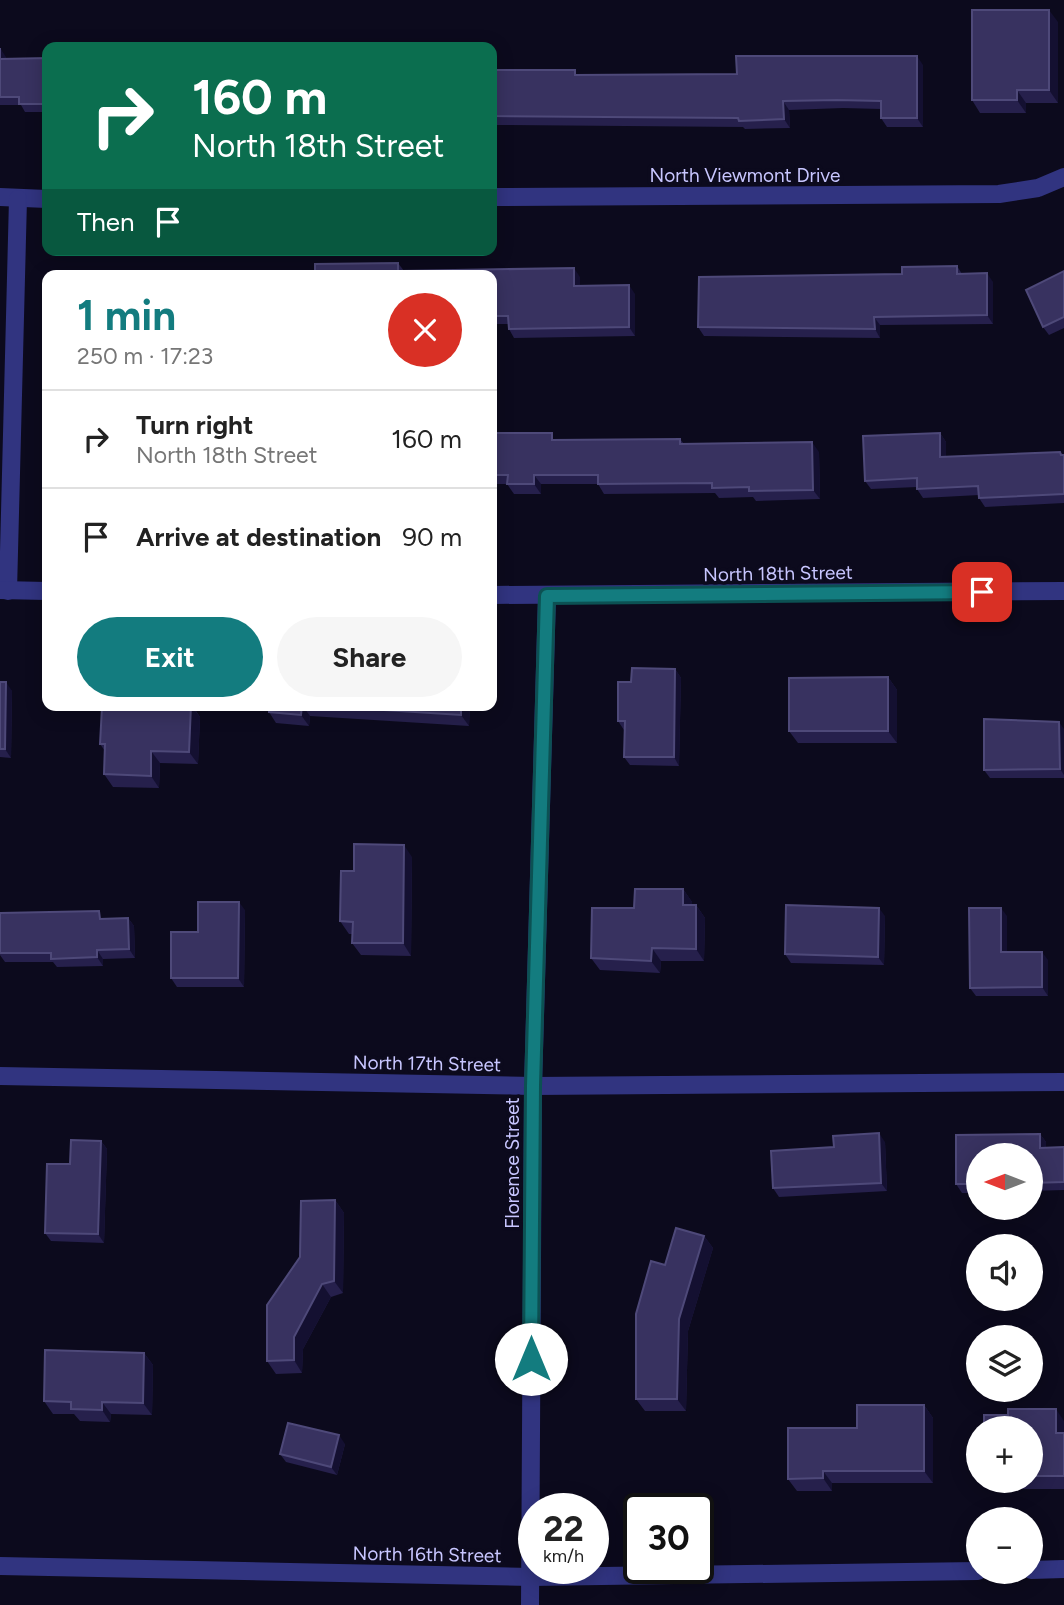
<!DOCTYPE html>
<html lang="en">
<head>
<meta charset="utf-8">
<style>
	:root { --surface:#fff; --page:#f6f6f6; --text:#222; --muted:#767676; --line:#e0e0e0; --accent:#137c7f }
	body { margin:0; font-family:Figtree,sans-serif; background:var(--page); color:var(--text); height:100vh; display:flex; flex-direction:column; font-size:26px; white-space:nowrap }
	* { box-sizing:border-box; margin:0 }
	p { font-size:23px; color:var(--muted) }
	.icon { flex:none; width:38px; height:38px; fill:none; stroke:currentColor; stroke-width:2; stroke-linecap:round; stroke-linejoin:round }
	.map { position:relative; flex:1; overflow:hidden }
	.panel { position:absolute; left:42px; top:270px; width:455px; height:441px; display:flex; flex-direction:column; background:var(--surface); border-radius:14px; box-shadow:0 4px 18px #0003 }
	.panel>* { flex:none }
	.hud { position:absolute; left:42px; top:42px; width:455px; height:214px; border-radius:14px; box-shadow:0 4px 18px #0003; background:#0b6e4f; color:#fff; overflow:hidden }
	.needle { width:46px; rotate:270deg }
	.tools { position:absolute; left:966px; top:1143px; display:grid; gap:14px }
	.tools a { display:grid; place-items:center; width:77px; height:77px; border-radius:50%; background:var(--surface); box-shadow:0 4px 18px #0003; font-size:35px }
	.speed { position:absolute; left:518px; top:1493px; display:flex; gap:14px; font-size:35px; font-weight:700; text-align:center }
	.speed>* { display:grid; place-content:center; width:91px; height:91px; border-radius:50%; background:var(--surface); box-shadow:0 4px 18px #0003; line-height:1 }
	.speed small { font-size:18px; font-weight:400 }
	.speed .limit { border:4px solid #111; border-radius:10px; background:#fff; color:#111 }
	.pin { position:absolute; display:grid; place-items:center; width:60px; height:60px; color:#fff; margin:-30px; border-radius:14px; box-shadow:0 4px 10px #0006 }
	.me { position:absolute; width:77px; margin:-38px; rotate:0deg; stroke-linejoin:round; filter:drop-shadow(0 0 5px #0008) }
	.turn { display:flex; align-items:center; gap:24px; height:147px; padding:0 35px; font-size:32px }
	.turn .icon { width:91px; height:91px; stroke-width:2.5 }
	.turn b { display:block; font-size:49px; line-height:60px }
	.then { display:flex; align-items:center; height:66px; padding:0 35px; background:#0003; gap:14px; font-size:26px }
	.round { display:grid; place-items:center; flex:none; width:74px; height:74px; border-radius:37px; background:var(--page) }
	.summary { display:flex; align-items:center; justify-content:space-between; height:119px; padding:0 35px }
	h1 { font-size:42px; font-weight:700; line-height:52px; color:var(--accent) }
	.primary-button { display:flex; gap:14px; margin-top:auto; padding:14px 35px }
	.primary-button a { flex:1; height:80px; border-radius:42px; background:var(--accent); color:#fff; font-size:28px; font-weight:700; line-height:80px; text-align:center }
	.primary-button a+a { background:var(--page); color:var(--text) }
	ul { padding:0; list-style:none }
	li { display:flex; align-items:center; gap:21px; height:98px; padding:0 35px; border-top:2px solid var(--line) }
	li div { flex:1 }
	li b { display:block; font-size:26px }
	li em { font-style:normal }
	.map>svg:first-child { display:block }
</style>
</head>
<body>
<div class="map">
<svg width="1064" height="1605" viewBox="0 0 1064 1605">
	<rect width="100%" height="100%" fill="#0c0a1d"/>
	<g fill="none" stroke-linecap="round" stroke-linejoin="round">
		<!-- minor -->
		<g stroke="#313480" stroke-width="18">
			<path d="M0,197L47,199"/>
			<path d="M492,197L999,194L1038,188L1064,177"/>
			<path d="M8,591L18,199"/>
			<path d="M0,1076L533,1086L1064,1082"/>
			<path d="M0,1566L530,1577L978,1571"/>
			<path d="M1031,1570L1064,1569"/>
			<path d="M530,1605L533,1086L547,596"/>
		</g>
		<!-- tertiary -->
		<g stroke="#313480" stroke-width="18">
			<path d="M0,590L47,591"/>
			<path d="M492,595L1064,591"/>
		</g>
	</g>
	<!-- wall -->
	<g fill="#26204c">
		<path d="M1058,22V103H1026V113H980L972,100Z"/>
		<path d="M0,48L6,59L47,58V112H25L21,105H0Z"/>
		<path d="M923,65V127H887L881,118V109L843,108L789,110L790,128L745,129L743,127L497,125L494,120H492V70L579,75L737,74Z"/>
		<path d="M398,263L404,271L580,277V286L635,294V336L514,338L509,329L508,324H492V275H315Z"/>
		<path d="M957,266L962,274L993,282V324L880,325V338L704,336L698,327L902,274Z"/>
		<path d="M1064,271V328L1049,335L1043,327Z"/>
		<path d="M492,433L556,440L680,439L684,444L819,452L820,499L756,501L753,497L719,498L715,493L604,494L598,484H541V494H514L507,484H492Z"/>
		<path d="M940,433L946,442V457L1060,452L1064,455V503L985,507L979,498V495L923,498L917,489V487L871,489L865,481Z"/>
		<path d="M675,669L681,678L679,766L630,765L624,757V730L618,721L631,682Z"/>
		<path d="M888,677L897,690V743H798L789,731Z"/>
		<path d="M0,682L12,691L11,758L0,757Z"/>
		<path d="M157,705H192L200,717L198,764L160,763L159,788L113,787L104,774L105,751L100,744L157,709Z"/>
		<path d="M269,705H470L469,726L310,716L309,726L276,723L269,712Z"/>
		<path d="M1064,729V778H990L984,770Z"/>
		<path d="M412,857L411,956L361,955L352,943V934H349L340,921L354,871Z"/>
		<path d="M683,889L692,902V905H696L705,918L704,961H661L660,973L600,970L591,958L634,908Z"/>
		<path d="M245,910L244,987H177L171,978L198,932Z"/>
		<path d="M0,913L104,919L128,918L134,926L135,958L103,959V966L57,967L53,962H5L0,955Z"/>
		<path d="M885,916L884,965L791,963L785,954Z"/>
		<path d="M1007,916V952L1048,960V996H976L970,988Z"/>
		<path d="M1040,1134L1046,1142V1148L1064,1147V1190L1031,1191V1155H978V1193H962L956,1184V1135Z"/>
		<path d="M101,1141L107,1149L104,1243L51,1241L45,1233L70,1164Z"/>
		<path d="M885,1142L887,1191L779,1197L773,1188L834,1147Z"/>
		<path d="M335,1200L344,1213L343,1293L331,1297L303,1349L302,1373L276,1374L267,1361L300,1257Z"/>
		<path d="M704,1236L713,1248L688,1331L686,1411H645L636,1399L665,1265Z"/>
		<path d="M144,1353L153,1365L152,1415L111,1414L110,1422L80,1421L74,1414H53L44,1401Z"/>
		<path d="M924,1405L933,1418V1483H832V1491H797L788,1479L857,1428Z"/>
		<path d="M1064,1421V1489H1015L1011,1483H993L991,1480H1031V1428Z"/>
		<path d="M345,1444L337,1475L286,1462L280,1454Z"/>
	</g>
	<!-- shaded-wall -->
	<g fill="#141031">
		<path d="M1049,10L1058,22V103L1049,90Z"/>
		<path d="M0,48L6,57V67L0,59Z"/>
		<path d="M917,56L923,65V127L917,118Z"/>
		<path d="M1017,90L1026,103V113L1017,100Z"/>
		<path d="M783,101L789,110L790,128L784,119Z"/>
		<path d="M574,268L580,277V294L574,286Z"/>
		<path d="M987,273L993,282V324L987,315Z"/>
		<path d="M629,285L635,294V336L629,327Z"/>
		<path d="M874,317L880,325V338L875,329Z"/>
		<path d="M940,433L946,442V466L940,457Z"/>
		<path d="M812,442L819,452L820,499L813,490Z"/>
		<path d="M534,475L541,484V494L534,484Z"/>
		<path d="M675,669L681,678L679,766L674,757Z"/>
		<path d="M888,677L897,690V743L888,731Z"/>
		<path d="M6,682L12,691L11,758L5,749Z"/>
		<path d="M191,705L200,717L198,764L189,752Z"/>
		<path d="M302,705L310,716L309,726L301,715Z"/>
		<path d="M461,705H470L469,726L461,715Z"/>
		<path d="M1059,722L1064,729V775L1060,769Z"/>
		<path d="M151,751L160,763L159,788L151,776Z"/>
		<path d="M404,845L412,857L411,956L403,943Z"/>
		<path d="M683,889L692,902V918L683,905Z"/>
		<path d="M239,902L245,910L244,987L238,978Z"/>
		<path d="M696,905L705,918L704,961L696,949Z"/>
		<path d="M879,908L885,916L884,965L878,957Z"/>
		<path d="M1001,908L1007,916V960L1001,952Z"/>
		<path d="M128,918L134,926L135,958L129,949Z"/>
		<path d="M652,948L661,961L660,973L651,961Z"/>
		<path d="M97,950L103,959V966L97,957Z"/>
		<path d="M1042,952L1048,960V996L1042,987Z"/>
		<path d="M879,1133L885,1142L887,1191L881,1183Z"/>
		<path d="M1040,1134L1046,1142V1157L1040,1148Z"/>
		<path d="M101,1141L107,1149L104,1243L98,1234Z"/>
		<path d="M335,1200L344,1213L343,1293L334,1281Z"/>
		<path d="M704,1236L713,1248L688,1331L686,1411L677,1399L679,1319Z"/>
		<path d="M322,1284L331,1297L303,1349L302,1373L294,1360V1337Z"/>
		<path d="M144,1353L153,1365L152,1415L143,1403Z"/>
		<path d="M102,1402L111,1414L110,1422L102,1410Z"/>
		<path d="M924,1405L933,1418V1483L924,1471Z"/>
		<path d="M1056,1409L1064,1421V1444L1056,1433Z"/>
		<path d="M339,1435L345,1444L337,1475L331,1467Z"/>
		<path d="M823,1471L832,1483V1491L823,1478Z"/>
	</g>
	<!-- building -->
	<g fill="#383260" stroke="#4e4979" stroke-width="2">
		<path d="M972,10H1049V90H1017V100H972Z"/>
		<path d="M0,48V59L47,58V104H19V97H0Z"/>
		<path d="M736,56H917V118H881V101L837,100L783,101L784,119L739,121L738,118L492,116V70H575V75L737,74Z"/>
		<path d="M398,263V271L574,268V286L629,285V327L509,329L508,316H492V275H315V264Z"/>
		<path d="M957,266V274L987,273V315L874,317L875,329L698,327L699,277L902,274V267Z"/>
		<path d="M1064,271V317L1043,327L1026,290Z"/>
		<path d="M492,433H552V440L680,439V444L812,442L813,490L749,491V487L712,488V483L598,484V475H534V484H507L508,475H492Z"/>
		<path d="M940,433V457L1060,452L1061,455H1064V494L979,498L978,486L917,489V478L865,481L863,436Z"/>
		<path d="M632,668L675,669L674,757H624L625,721H618V682H631Z"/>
		<path d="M888,677V731H789V678Z"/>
		<path d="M0,682H6L5,749H0Z"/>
		<path d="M157,705H191L189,752L151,751V776L104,774L105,744H100L102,707L157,709Z"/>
		<path d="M269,705H302L301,715L269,712Z"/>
		<path d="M305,705H461V715Z"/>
		<path d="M984,719L1059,722L1060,769L984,770Z"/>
		<path d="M354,844L404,845L403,943H352L353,922L340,921L341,871H354Z"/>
		<path d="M635,889H683V905H696V949L652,948L651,961L591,958L592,908H634Z"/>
		<path d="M198,902H239L238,978H171V932H198Z"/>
		<path d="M786,905L879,908L878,957L785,954Z"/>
		<path d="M969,908H1001V952H1042V987L970,988Z"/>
		<path d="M99,911L100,919L128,918L129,949L97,950V957L51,959V953H0V913Z"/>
		<path d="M879,1133L881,1183L773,1188L771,1151L834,1147L833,1136Z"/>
		<path d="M1040,1134V1148L1064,1147V1182L1031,1183V1155H978V1184H956V1135Z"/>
		<path d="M71,1140L101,1141L98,1234L45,1233L47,1164H70Z"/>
		<path d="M335,1200L334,1281L322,1284L294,1337V1360L267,1361V1305L300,1257L301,1201Z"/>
		<path d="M676,1228L704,1236L679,1319L677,1399H636V1314L651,1261L665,1265Z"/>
		<path d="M45,1350L144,1353L143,1403L102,1402V1410L71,1409V1402L44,1401Z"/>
		<path d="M857,1405H924V1471H823V1478L788,1479V1428H857Z"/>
		<path d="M1008,1409H1056V1433H1064V1476H1031V1428H984V1415H1008Z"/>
		<path d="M288,1423L339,1435L331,1467L280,1454Z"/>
	</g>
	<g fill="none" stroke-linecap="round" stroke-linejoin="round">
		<!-- route casing -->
		<g stroke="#0c5153" stroke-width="18">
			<path id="route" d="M531,1359L533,1086L547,596L982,592"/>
		</g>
		<!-- route -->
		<use href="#route" stroke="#137c7f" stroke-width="12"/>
	</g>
	<g text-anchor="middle" stroke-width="7" stroke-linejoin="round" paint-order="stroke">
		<!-- street labels -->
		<g font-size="19" fill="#c8c6ff" stroke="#0c0a1d">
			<text x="745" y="182">North Viewmont Drive</text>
			<text transform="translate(778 573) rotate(-1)" y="7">North 18th Street</text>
			<text transform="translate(427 1063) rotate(1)" y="7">North 17th Street</text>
			<text transform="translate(512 1163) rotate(-90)" y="7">Florence Street</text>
			<text transform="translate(427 1554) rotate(1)" y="7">North 16th Street</text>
		</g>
	</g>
</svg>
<div class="tools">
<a><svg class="needle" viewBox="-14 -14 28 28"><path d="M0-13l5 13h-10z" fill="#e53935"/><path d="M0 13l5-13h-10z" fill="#767676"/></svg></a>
<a><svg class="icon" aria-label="sound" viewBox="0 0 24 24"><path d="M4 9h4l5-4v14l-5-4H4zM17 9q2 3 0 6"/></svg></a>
<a><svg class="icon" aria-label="layers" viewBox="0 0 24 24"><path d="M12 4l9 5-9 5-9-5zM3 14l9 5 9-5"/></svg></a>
<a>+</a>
<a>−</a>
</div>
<div class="speed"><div>22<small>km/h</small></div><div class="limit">30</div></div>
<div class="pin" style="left:982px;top:592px;background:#d93025"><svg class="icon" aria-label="arrive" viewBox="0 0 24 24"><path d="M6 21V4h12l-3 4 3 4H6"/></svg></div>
<svg class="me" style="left:531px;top:1359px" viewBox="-20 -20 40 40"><circle r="19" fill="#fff"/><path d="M0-13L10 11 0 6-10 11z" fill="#137c7f"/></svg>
<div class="hud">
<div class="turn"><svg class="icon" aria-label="right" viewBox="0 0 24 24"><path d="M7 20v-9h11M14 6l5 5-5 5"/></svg><div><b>160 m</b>North 18th Street</div></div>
<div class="then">Then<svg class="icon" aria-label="arrive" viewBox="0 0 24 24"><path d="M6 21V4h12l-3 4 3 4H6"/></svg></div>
</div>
<section class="panel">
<div class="summary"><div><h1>1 min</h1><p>250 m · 17:23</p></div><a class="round" style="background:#d93025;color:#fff"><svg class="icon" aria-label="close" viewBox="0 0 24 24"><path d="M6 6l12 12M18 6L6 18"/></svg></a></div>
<ul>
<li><svg class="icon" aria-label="right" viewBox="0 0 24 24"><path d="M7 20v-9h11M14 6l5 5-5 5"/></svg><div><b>Turn right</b><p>North 18th Street</p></div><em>160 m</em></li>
<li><svg class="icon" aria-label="arrive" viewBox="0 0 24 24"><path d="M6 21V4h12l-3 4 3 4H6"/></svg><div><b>Arrive at destination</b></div><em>90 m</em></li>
</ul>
<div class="primary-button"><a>Exit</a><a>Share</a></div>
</section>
</div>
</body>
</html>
